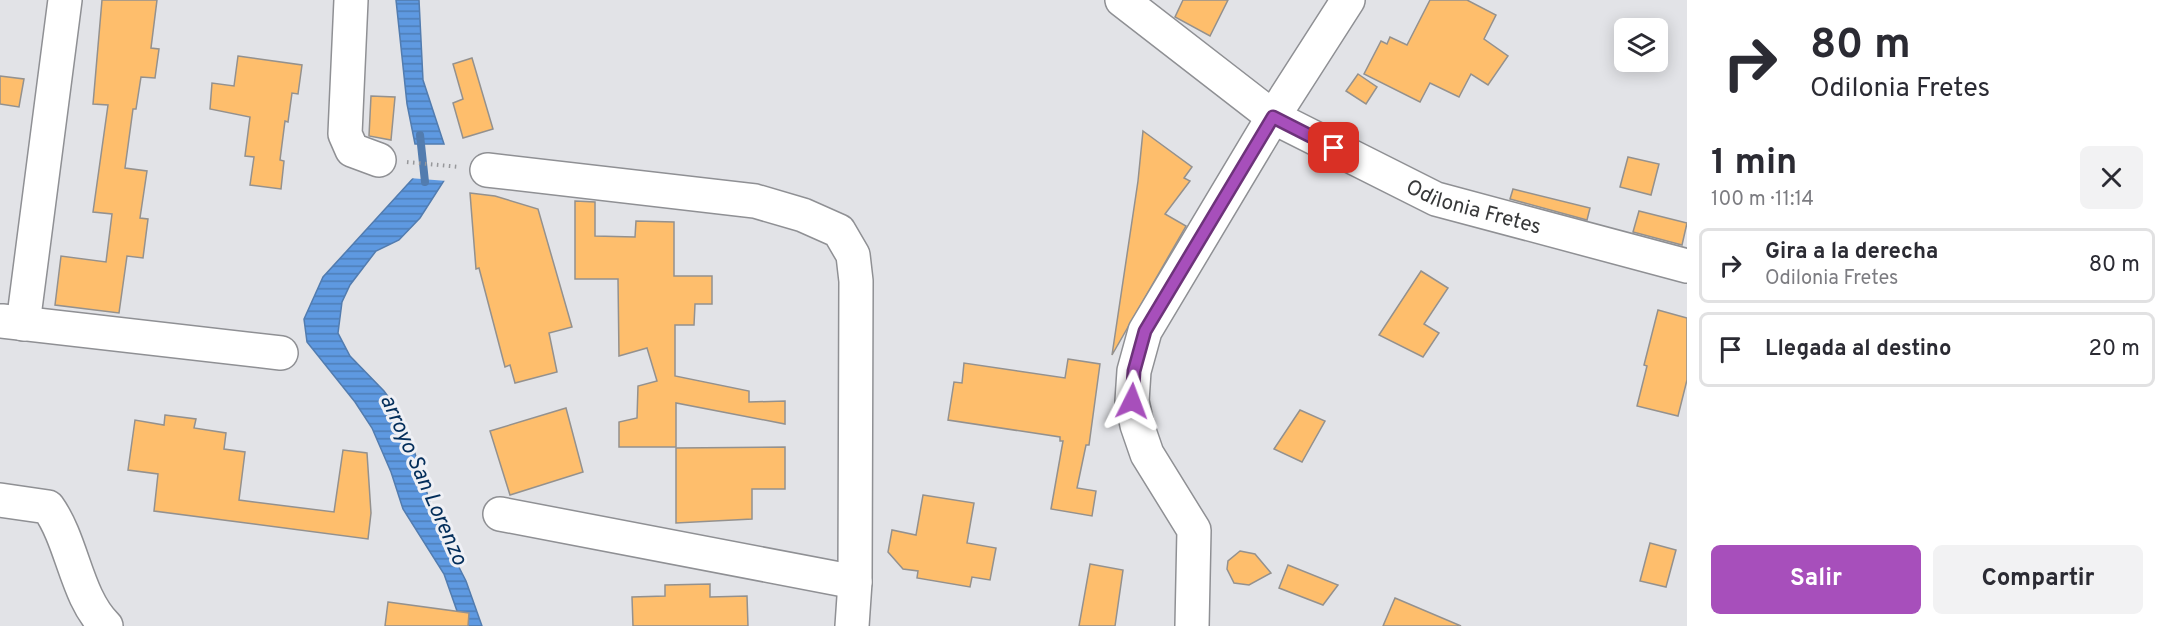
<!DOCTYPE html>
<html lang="es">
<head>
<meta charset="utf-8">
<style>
	:root { --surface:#fff; --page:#f2f2f3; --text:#2b2b33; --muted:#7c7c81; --line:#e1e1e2; --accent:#a74fbb }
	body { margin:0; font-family:Overpass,sans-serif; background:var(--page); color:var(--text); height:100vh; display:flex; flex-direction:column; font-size:22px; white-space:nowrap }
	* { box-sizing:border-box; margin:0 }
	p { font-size:20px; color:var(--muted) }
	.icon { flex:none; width:33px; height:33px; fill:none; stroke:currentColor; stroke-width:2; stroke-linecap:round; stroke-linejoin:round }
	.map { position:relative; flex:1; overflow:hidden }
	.sheet { display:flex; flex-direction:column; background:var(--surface); width:480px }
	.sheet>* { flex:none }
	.hud { background:#fff; color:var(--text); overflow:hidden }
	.fabs { position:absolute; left:1614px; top:18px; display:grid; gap:12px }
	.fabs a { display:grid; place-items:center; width:54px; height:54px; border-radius:9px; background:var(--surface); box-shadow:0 3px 15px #0003; font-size:30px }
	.pin { position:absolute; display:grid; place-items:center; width:51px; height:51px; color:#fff; margin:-26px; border-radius:12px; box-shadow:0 3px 9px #0006 }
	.me { position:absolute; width:66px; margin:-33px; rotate:3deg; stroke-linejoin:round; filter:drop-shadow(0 0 4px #0008) }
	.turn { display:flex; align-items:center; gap:21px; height:126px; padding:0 24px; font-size:27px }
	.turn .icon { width:78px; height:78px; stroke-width:2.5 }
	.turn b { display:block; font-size:42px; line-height:51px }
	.round { display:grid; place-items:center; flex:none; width:63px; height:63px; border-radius:9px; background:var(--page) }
	.head { display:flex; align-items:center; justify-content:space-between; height:102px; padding:0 24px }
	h1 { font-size:36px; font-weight:700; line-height:45px }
	.primary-button { display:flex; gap:12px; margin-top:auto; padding:12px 24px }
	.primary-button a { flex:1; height:69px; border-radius:9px; background:var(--accent); color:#fff; font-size:24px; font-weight:700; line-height:69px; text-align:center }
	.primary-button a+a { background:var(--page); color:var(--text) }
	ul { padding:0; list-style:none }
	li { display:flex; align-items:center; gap:18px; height:75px; margin:0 12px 9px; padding:0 12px; border:3px solid var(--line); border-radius:9px }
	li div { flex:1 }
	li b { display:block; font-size:22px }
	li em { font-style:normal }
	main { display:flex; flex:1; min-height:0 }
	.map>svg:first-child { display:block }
</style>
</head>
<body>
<main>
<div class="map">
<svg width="1687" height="626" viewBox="0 0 1687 626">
	<defs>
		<pattern id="water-rules" width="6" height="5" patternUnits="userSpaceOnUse" patternTransform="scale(1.5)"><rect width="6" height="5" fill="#5e99e1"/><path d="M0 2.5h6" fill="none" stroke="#4e7eb7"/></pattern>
	</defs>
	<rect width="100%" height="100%" fill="#e2e3e7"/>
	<!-- water -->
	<g fill="url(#water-rules)" stroke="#527caf" stroke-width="1.5">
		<path d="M396,0H419L423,80L444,144H415L407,104Z"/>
		<path d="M417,174L447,176L420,218L399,240L376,251L350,285L342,302L338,333L350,356L384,391L395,406L413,447L436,522L466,581L482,626H459L457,611L444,574L403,509L391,472L372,428L355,402L307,342L304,319L323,277Z"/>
	</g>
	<!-- pier -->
	<path fill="#e2e3e7" d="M417,171L447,173L450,176L447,181L409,178Z"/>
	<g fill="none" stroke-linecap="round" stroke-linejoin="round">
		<!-- stream -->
		<path stroke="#527caf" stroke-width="8" d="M420,135L425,182"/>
	</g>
	<!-- building -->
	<g fill="#febe6c" stroke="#94918e" stroke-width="1.5">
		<path d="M102,0H157L151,48L159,49L155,78L141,77L136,109H133L125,168L147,171L140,218L148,219L143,258L127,256L119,313L55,305L61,256L106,262L112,214L93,212L108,105L93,104Z"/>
		<path d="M1183,0H1228L1210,36L1175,17Z"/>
		<path d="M1430,0H1467L1496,15L1484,39L1508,56L1488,85L1471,74L1459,97L1430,83L1420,102L1364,74L1381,41L1387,44L1390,37L1407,45Z"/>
		<path d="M238,56L302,65L298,94L292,93L288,122L285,121L280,160L284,161L281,189L250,185L254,157L245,156L250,117L210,109L212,83L234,86Z"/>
		<path d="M472,58L493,129L463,138L453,103L463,99L453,64Z"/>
		<path d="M1358,74L1377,87L1366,104L1346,91Z"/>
		<path d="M0,76L24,79L19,107L0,104Z"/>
		<path d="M371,96L395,97L391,140L369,136Z"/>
		<path d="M1143,131L1192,167L1184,178L1190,181L1165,214L1186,226L1112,355L1138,181Z"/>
		<path d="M1628,157L1659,164L1651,195L1620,187Z"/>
		<path d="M1513,189L1590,208L1587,220L1510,199Z"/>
		<path d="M470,193L495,196L538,209L572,327L549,333L557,372L515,383L510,365L505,367L479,268L476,269Z"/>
		<path d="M575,201L595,202V236L635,237L636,221L674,222V276H712V304H695L694,325H675V376L749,391V402L785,401V424L676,403V447H619V422L637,418L638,386L657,381L647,348L619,356L618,279H575Z"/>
		<path d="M1639,211L1687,223L1682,245L1633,232Z"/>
		<path d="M1421,271L1448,288L1424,324L1439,333L1423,357L1379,335Z"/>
		<path d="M1658,310L1687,318V380L1678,416L1637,406L1647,366L1644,365Z"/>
		<path d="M1068,359L1100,364L1089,445H1086L1077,488L1096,491L1092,516L1051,509L1063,441H1060V437L948,420L954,382L962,383L964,363L1065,378Z"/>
		<path d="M566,408L583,472L510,495L490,431Z"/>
		<path d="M1300,410L1325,421L1302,462L1274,449Z"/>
		<path d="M165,415L196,419L194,428L226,433L224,449L245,452L239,500L334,512L343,450L367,453L371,513L368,539L154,511L158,474L128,470L135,420L164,425Z"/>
		<path d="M785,447V489H752V519L676,523V448Z"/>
		<path d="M923,495L974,503L967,543L996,548L990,580L972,577L970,587L917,578L918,571L903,569L888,552L892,530L916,535Z"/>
		<path d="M1650,543L1676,550L1666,587L1640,581Z"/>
		<path d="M1240,551L1255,554L1271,573L1249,585L1234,583L1227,569L1228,561Z"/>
		<path d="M1090,564L1123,570L1115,626H1079Z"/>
		<path d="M1288,565L1338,585L1323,605L1279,588Z"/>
		<path d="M710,584V597L747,596L748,626H633L632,597L665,596V585Z"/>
		<path d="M1395,598L1461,626H1383Z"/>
		<path d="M388,602L469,613L468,626H385Z"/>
	</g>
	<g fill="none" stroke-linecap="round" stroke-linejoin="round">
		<!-- minor casing -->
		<g stroke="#8f9094" stroke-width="36">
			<g id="minor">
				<path d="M351,0L345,134L352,150L379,160"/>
				<path id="s1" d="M1122,0L1273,117L1436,199L1687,266"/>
				<path d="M487,170L755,201L803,215L839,231L853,255L856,281L855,582L852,626"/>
				<path d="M2,321L281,353"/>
				<path d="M23,324L65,0"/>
				<path d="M0,500L48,507C73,542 76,597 106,626"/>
				<path d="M500,514L855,582"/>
				<path d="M1192,626L1194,530L1147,454L1137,425L1132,401L1134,371L1145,331L1273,117L1348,0"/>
			</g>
		</g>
		<!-- path -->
		<path stroke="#97989b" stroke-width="4" stroke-dasharray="1.5 4.5" stroke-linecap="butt" d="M407,162L460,167"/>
		<!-- minor -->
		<use href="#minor" stroke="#fff" stroke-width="33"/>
	</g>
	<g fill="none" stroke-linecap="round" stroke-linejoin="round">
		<!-- route casing -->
		<g stroke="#6d337a" stroke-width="15">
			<path id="route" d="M1132,401L1134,371L1145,331L1273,117L1334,148"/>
		</g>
		<!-- route -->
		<use href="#route" stroke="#a74fbb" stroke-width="10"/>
	</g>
	<g text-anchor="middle" stroke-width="6" stroke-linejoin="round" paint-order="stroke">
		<!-- street labels -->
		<g font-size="21" fill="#373839" stroke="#eff0f5">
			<text dy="7" stroke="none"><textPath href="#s1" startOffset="412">Odilonia Fretes</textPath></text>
		</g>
		<!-- water labels -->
		<g font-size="22" font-style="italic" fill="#022d5a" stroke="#eff0f5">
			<text transform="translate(425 479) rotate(66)" y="8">arroyo San Lorenzo</text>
		</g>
	</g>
</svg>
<div class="fabs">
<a><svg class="icon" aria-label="layers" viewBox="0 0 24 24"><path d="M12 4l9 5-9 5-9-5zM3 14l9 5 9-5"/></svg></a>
</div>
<div class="pin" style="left:1334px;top:148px;background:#d93025"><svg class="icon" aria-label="arrive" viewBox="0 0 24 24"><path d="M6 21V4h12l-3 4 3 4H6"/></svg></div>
<svg class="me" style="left:1132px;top:401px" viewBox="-20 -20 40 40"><path d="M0-17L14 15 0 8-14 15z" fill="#a74fbb" stroke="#fff" stroke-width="4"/></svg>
</div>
<section class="sheet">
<div class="hud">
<div class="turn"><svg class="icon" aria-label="right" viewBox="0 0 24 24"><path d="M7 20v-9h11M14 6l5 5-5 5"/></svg><div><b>80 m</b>Odilonia Fretes</div></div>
</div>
<div class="head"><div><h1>1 min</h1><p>100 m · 11:14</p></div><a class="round"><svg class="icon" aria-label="close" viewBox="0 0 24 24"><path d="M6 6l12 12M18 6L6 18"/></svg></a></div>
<ul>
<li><svg class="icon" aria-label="right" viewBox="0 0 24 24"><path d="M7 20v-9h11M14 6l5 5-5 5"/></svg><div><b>Gira a la derecha</b><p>Odilonia Fretes</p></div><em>80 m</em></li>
<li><svg class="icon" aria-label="arrive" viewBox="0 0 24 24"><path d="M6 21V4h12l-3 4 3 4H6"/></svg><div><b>Llegada al destino</b></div><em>20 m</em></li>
</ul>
<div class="primary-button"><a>Salir</a><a>Compartir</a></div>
</section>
</main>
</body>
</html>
